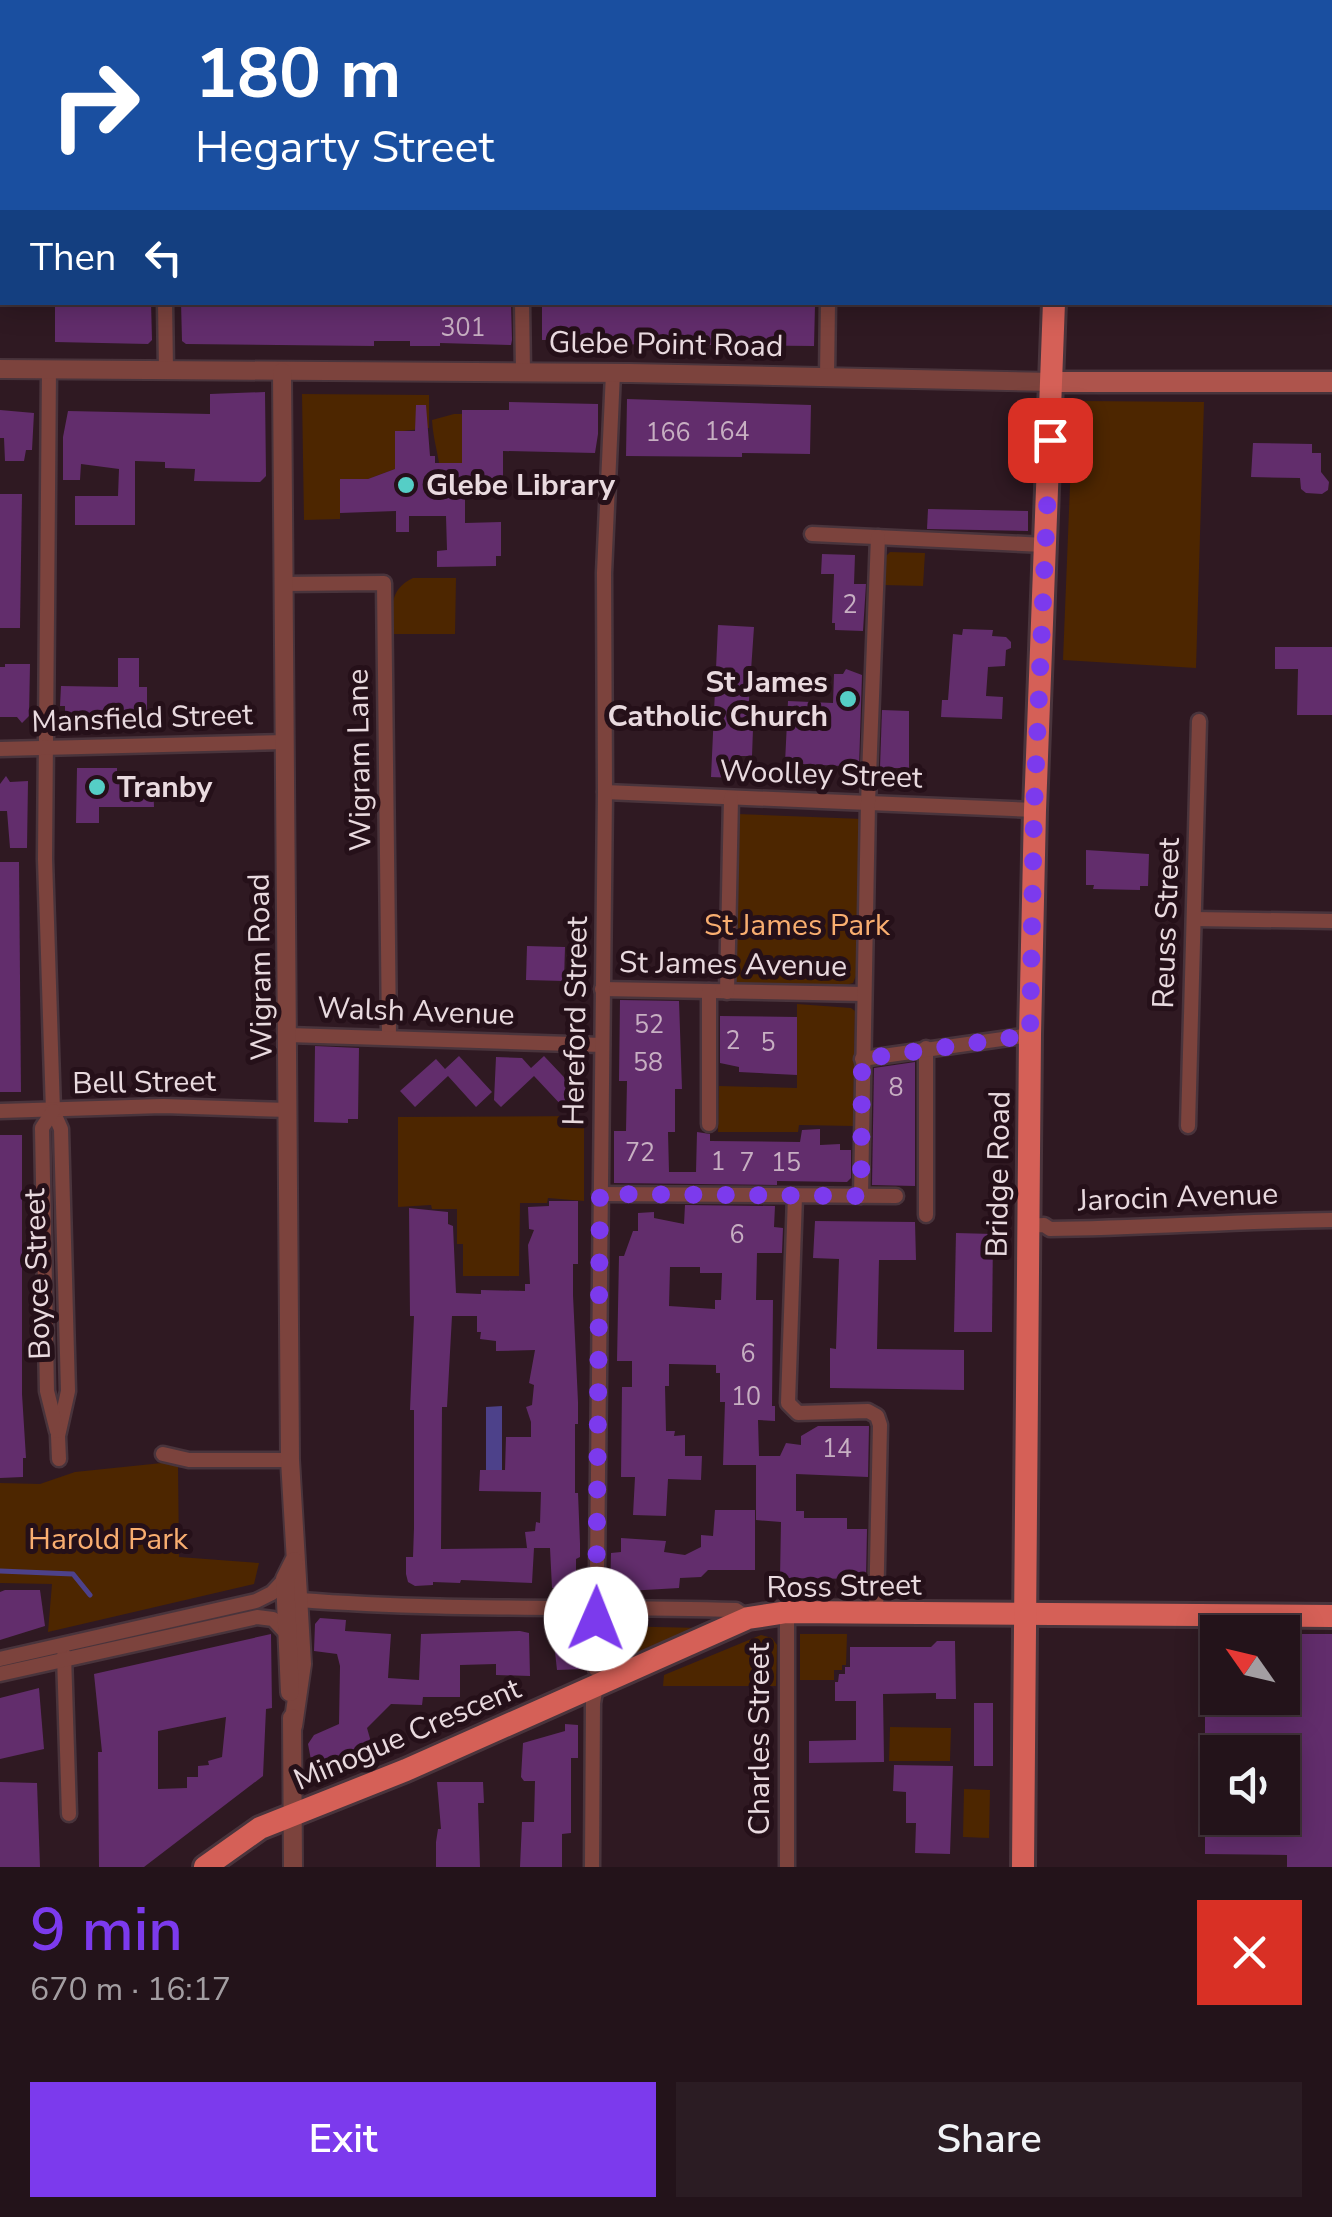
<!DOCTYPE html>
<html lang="en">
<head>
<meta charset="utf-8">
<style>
	:root { --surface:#23131a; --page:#2b1c23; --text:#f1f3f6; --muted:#a39ea2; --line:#403239; --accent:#7c3aed }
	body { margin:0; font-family:"Nunito Sans",sans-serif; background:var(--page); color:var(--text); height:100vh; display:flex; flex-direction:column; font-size:38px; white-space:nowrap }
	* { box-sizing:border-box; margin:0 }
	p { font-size:32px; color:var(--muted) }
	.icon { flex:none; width:55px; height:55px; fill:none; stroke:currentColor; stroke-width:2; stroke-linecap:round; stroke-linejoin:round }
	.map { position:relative; height:1867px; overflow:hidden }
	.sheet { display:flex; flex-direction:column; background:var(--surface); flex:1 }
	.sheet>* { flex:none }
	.guide { position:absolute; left:0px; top:0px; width:1332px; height:305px; box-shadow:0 5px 25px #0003,0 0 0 2px var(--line); background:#1a4fa0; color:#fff; overflow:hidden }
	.needle { width:65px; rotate:304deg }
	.buttons { position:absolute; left:1200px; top:1615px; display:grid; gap:20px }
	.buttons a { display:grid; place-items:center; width:100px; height:100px; border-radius:0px; background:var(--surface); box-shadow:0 5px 25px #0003,0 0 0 2px var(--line); font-size:50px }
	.pin { position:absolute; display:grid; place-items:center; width:85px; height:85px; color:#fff; margin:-42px; border-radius:20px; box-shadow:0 5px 15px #0006 }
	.me { position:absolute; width:110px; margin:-55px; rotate:1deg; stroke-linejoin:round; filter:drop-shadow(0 0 8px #0008) }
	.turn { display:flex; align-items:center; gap:35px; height:210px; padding:0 30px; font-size:45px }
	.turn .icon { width:130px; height:130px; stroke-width:2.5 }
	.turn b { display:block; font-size:70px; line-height:85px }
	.then { display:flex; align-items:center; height:95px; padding:0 30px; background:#0003; gap:20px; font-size:38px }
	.round { display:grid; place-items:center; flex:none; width:105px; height:105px; border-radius:0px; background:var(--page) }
	.head { display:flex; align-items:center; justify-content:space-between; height:170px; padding:0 30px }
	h1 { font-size:60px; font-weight:600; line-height:75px; color:var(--accent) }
	.action { display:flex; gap:20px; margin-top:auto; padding:20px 30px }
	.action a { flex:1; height:115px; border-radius:0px; background:var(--accent); color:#fff; font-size:40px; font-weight:600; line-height:115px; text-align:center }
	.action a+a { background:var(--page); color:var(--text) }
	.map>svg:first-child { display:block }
</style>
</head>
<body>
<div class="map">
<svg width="1332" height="1867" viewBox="0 0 1332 1867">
	<rect width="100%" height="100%" fill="#2f1922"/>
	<!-- green -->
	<g fill="#4d2600">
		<path d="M302,394L429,395V428L395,432V469L363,481L340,479V519L304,520Z"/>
		<path d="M1083,401L1204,402L1196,668L1063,660L1073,411Z"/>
		<path d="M454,414H462V463H449L441,483C441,461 433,442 432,420Z"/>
		<path d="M890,552L925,553L923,586L883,585L884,558Z"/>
		<path d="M413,578H456L455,634H392C392,609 388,590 413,578Z"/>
		<path d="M737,814L863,819L857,973L853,983L831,989L733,985Z"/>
		<path d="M797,1004L851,1008L855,1011L853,1126L799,1125L798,1132H718L719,1086L797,1088Z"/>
		<path d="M584,1116V1201L548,1198L547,1203H520L519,1276H463V1244H457V1209H432L431,1205L398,1207V1117Z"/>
		<path d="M162,1463L178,1464L179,1557L259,1563L254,1584L48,1632L52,1584L0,1583V1483L40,1484L75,1472Z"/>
		<path d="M612,1626L702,1628L612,1668Z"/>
		<path d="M800,1634H847L846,1665H842V1670H834V1680H800Z"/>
		<path d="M761,1635L772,1638L777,1645L776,1686H663L664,1675Z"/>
		<path d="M890,1727L951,1728L950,1761H889Z"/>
		<path d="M964,1789L990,1790L989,1838L963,1837Z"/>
	</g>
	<!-- water -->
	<path fill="#4d418a" d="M502,1406V1471L486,1470V1407Z"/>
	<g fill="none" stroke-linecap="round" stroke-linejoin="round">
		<!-- stream -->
		<path stroke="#4d418a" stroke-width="5" d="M0,1571L73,1574L90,1595"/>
	</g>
	<!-- building -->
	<g fill="#622d6c" fill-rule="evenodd">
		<path d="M55,302H151L152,340L148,344L55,342Z"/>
		<path d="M181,302H511L512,340L511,345L440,343V346H410V341H374V346L186,344L182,341Z"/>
		<path d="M542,302L815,305L814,346L591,344H574V340H542Z"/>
		<path d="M265,392L266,476L260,482L194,481L195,469L165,468V462L135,461V525H75V496H118L119,469L81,464L80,480H63V437L68,411L210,414V394Z"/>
		<path d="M627,399L811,405L810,454L742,453V457L626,456Z"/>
		<path d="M509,402L598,404V434L595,453L503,451V496H465V523L501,522V556H496V566L437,567V551L447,550L446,516H409V532H396V511L340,513V479H368L395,469V431H415L416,405H426L430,456H435V463H462V410H509Z"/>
		<path d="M0,410L34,413L32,450H26L24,461H5L4,438H0Z"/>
		<path d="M1253,443L1312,444V453H1321V472L1329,482L1328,490L1322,494L1306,493L1301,489L1300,478L1251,477Z"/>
		<path d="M0,494H22L20,628H0Z"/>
		<path d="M928,509L1028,511V531L927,529Z"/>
		<path d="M822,554L855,555L854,584H866L863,631L835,630V623H832L834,574H821Z"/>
		<path d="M718,625L754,627L747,729H753L752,756H737L736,778L711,777Z"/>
		<path d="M963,629L993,630L992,636L1006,637L1011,642V648L1006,650L1005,666L988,667L986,696L1003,697L1002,719L941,717L942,700H948L953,634L962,635Z"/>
		<path d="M1275,647H1332V715H1297L1298,669H1275Z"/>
		<path d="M118,658H139V687H147V713L80,716L73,724L65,718V706H60L61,686L118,687Z"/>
		<path d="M5,664H30L29,716L22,723L17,717H0V667H5Z"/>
		<path d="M846,669L862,675L859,767L785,763L788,701L833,703L834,674H843Z"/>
		<path d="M882,710L909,711V768H880Z"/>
		<path d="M77,768H117V780L153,779L154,807H99V823H76Z"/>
		<path d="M6,776L10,782L28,781L27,848H10L7,811H0V784Z"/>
		<path d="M1086,850L1149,854L1148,886H1140V890L1093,889L1094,885H1086Z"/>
		<path d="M0,862H19L21,1092H0Z"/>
		<path d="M527,946L565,947L564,981L526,980Z"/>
		<path d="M620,1000L679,1001L682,1089H675V1132H668L669,1172H696L697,1132L710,1134V1141L800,1142L802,1130L820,1129V1145L840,1144V1150H851V1178L847,1182L777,1181V1185L614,1183V1131H626L627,1081H619Z"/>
		<path d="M720,1016L797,1017V1075L739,1072V1067L720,1063Z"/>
		<path d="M315,1046L359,1048L358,1119H348V1123L314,1122Z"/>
		<path d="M459,1056L492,1092L476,1107L448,1076L415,1107L400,1091L436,1059L445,1069Z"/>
		<path d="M544,1056L578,1092L563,1107L534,1076L501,1107L494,1100L496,1057L522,1058L531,1068Z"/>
		<path d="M915,1062V1186L872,1185L874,1068Z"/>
		<path d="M0,1135H22V1394L26,1458H23V1477L0,1478Z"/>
		<path d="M549,1201H578V1264H573V1295L578,1402V1424H575V1493H578L580,1543V1557L576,1559V1587L552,1588L550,1548H527L525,1532L535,1531L536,1522L540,1523L541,1492L479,1491L480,1470H505L506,1437H531V1422L526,1407L532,1405L534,1385L529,1383L535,1350L496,1351V1341L480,1339L481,1332H477V1316H452L447,1407H442L441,1549L534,1548L532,1583L461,1580L460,1583L433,1582V1585L415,1586L408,1582L406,1574V1557H413L414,1528V1410H410L414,1316H410L409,1208L448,1212V1224L453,1226L456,1293L481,1294V1290L525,1291V1284H530L528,1245L534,1230L529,1229L528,1207L549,1206Z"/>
		<path d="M685,1205L775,1206L774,1227L783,1228L782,1253H757L756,1300H773L772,1406H775V1421L758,1420L759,1456H780L786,1443L801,1445V1436L818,1426H869L868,1477L796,1474V1511H804V1518H847V1529H867L866,1579L780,1578L781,1522L756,1520V1465H723L725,1402H720V1373H716V1365L669,1364V1386H665L666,1431H675L674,1436L685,1435V1456H702L701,1480L668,1479L666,1516L633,1515L635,1477H621L622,1387H632V1361H617L619,1256H624L633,1231H638V1213L654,1212V1218L684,1224ZM670,1267H700V1273H722L721,1300H715V1309L669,1306Z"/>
		<path d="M815,1221L915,1222L916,1260H879L877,1349L964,1350V1390L830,1388V1348L836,1349L839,1259L813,1258Z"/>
		<path d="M956,1233L993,1234L992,1332H954Z"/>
		<path d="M715,1510H755V1570H708L701,1577L680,1578L679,1588L610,1592L611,1553L621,1552V1538L666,1541L664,1552L685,1555L701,1547V1535L713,1536Z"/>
		<path d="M5,1590H40L45,1626L0,1640V1592Z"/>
		<path d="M320,1618L346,1620L345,1631L391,1634L388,1678L419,1680L421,1634L520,1631L529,1633L530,1676L496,1675V1664L460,1665V1697H423L422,1705L391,1704L367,1728L373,1749L360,1753L355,1763L311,1760L308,1744L314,1735L339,1724L340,1666L337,1654L314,1651L315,1624Z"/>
		<path d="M582,1632L583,1669L557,1670L553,1634Z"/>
		<path d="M271,1634L272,1708L266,1709L263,1776L144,1867H99L98,1752H102L94,1674ZM226,1717L222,1757L208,1761L209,1765L198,1766V1777H187V1788L158,1789V1731Z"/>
		<path d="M1205,1634H1218V1698H1282V1634H1332V1867H1287V1855L1205,1854ZM1218,1752H1282V1818H1218Z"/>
		<path d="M937,1641H955L956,1699H936V1693L883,1694L884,1762L809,1763V1741L856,1740V1701H835V1682H838L839,1674H845V1667H850V1647H931Z"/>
		<path d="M39,1688L44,1749L0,1759V1698Z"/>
		<rect x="974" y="1703" width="19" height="63"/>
		<path d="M565,1724L578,1725V1758H571V1833L562,1834V1867H520L522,1822H534L535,1781H524L521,1777L523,1743L565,1731Z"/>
		<path d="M894,1765L953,1766L950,1854L915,1853L916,1823H906V1792L893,1791Z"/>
		<path d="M0,1782L37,1783L40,1867H0Z"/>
		<path d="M437,1782H483L484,1803H478L480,1867H436V1842L438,1829H441Z"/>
	</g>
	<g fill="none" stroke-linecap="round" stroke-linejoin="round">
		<!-- minor casing -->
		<g stroke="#49343c" stroke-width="19">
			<g id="minor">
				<path d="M57,0V2"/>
				<path d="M162,0V2"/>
				<path d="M810,0L814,2"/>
				<path d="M1330,35H1332"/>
				<path d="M1330,198H1332"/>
				<path d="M165,302L166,370"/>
				<path d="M522,302L523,372"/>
				<path d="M49,369L45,859L53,1111L61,1129L68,1391L58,1436L59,1459"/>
				<path d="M827,377L828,302"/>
				<path d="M812,534L1045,545"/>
				<path d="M284,584L384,583L389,1036"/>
				<path d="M0,749L285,742"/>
				<path d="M605,792L1035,810"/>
				<path d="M1194,919L1332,921"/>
				<path d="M602,989L863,994"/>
				<path d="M709,991V1124"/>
				<path d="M727,992L731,798"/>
				<path d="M288,1035L602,1045"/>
				<path d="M926,1048V1215"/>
				<path d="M862,1059L1030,1035"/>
				<path d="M0,1111L163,1106L288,1110"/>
				<path d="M53,1111L42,1128L47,1391L57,1431"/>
				<path d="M1188,1126L1199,721"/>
				<path d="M600,1194L896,1196"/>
				<path d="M795,1196L788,1403L798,1413L868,1411L877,1416L880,1425L876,1613"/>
				<path d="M861,1196L868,803L878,537"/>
				<path d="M1027,1226L1044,1225L1050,1229C1144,1228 1238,1221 1332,1220"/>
				<path d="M163,1454L189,1460H290"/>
				<path d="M300,1600C445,1611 591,1606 736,1610L748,1618"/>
				<path d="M787,1612V1867"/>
				<path d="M64,1655L69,1814"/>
				<path d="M0,1659L256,1601L272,1593L285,1579"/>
				<path d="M596,1669L605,792L604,573L613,373"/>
				<path d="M0,1674L257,1617L273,1619L287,1634"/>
				<path d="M592,1867L593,1703L596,1686"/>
			</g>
		</g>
		<!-- tertiary casing -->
		<g stroke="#49343c" stroke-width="22">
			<g id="tertiary">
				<path d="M0,369L630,373L1053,382"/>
				<path d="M282,372L290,1460L302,1664L293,1726"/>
				<path d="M290,1692L285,1579L294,1561"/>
				<path d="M292,1718L293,1867"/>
			</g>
		</g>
		<!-- secondary casing -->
		<g stroke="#49343c" stroke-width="25">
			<path id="secondary" d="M1053,382H1332"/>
		</g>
		<!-- primary casing -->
		<g stroke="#49343c" stroke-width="28">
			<g id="primary">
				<path d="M1059,0V2"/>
				<path d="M205,1867L260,1828L406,1770L748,1618L787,1612L1332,1616"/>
				<path d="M1023,1867L1030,1035L1035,810L1054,302"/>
			</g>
		</g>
		<!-- minor -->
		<use href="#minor" stroke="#7c433d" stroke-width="14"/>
		<!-- tertiary -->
		<use href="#tertiary" stroke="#7c433d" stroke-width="18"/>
		<!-- secondary -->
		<use href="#secondary" stroke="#ae544c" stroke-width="20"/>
		<!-- primary -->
		<use href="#primary" stroke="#d56057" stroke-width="22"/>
		<!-- tram -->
		<path stroke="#88757c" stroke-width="2.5" d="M454,2L457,0"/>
	</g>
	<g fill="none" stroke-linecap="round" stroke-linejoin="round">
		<!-- route -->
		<path stroke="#7c3aed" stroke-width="18" stroke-dasharray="0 32.4" d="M596,1619L600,1194L861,1196L862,1059L1030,1035L1034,810L1050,440"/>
	</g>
	<!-- markers -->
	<g fill="#55cec6" stroke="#251019" stroke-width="4">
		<circle cx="406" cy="485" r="10"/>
		<circle cx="848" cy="699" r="10"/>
		<circle cx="97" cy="787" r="10"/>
	</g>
	<g text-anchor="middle" stroke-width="10" stroke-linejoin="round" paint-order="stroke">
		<!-- number labels -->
		<g font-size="25" fill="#c7afc2">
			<text x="463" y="336">301</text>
			<text x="727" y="440">164</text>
			<text x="668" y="441">166</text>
			<text x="850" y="613">2</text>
			<text x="649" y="1033">52</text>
			<text x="733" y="1049">2</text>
			<text x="768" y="1051">5</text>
			<text x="648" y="1071">58</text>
			<text x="896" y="1096">8</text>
			<text x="640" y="1161">72</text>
			<text x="718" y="1170">1</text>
			<text x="747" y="1171">7</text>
			<text x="786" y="1171">15</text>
			<text x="737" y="1243">6</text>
			<text x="748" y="1362">6</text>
			<text x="746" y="1405">10</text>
			<text x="837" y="1457">14</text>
		</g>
		<!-- street labels -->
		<g font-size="30" fill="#e9dadf" stroke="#251019">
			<text transform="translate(666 344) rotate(1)" y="10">Glebe Point Road</text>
			<text transform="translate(142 718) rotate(-2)" y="10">Mansfield Street</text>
			<text transform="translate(359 760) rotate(-91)" y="10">Wigram Lane</text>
			<text transform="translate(821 774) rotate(2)" y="10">Woolley Street</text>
			<text transform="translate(1166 923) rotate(-88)" y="10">Reuss Street</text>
			<text transform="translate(733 964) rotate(1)" y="10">St James Avenue</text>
			<text transform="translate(260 967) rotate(-91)" y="10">Wigram Road</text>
			<text transform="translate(416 1011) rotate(2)" y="10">Walsh Avenue</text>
			<text transform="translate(575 1021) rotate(-89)" y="10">Hereford Street</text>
			<text transform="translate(144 1082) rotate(-1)" y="10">Bell Street</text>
			<text transform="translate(998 1174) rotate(-89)" y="10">Bridge Road</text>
			<text transform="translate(1178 1197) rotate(-2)" y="10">Jarocin Avenue</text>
			<text transform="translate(37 1274) rotate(-92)" y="10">Boyce Street</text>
			<text transform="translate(844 1586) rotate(-1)" y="10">Ross Street</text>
			<text transform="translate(407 1734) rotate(-23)" y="10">Minogue Crescent</text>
			<text transform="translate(759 1739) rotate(-90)" y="10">Charles Street</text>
		</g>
		<!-- poi labels -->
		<g font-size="30" font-weight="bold" fill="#e9dadf" stroke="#251019" text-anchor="start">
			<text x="426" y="495">Glebe Library</text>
			<text x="828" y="692" text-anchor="end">St James<tspan x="828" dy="34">Catholic Church</tspan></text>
			<text x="117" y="797">Tranby</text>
		</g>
		<!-- park labels -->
		<g font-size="30" fill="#f9ae70" stroke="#251019">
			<text x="797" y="935">St James Park</text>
			<text x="108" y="1549">Harold Park</text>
		</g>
	</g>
</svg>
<div class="buttons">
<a><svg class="needle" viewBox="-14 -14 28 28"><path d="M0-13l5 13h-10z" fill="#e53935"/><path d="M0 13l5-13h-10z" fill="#a39ea2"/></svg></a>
<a><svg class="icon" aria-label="sound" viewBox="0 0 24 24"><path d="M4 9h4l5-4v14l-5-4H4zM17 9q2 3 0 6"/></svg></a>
</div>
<div class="pin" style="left:1050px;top:440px;background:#d93025"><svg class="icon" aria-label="arrive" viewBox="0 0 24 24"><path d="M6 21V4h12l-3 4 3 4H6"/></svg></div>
<svg class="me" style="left:596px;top:1619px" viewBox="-20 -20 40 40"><circle r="19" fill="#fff"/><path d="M0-13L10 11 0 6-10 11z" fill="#7c3aed"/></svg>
<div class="guide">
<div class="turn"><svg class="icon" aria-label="right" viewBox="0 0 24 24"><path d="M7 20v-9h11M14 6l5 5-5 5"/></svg><div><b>180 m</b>Hegarty Street</div></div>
<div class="then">Then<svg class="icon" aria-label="left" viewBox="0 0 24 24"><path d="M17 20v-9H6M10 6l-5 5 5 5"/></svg></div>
</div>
</div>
<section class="sheet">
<div class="head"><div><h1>9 min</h1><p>670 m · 16:17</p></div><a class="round" style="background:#d93025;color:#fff"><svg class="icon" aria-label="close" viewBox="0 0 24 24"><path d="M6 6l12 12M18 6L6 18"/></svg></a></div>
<div class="action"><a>Exit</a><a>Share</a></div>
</section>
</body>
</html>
